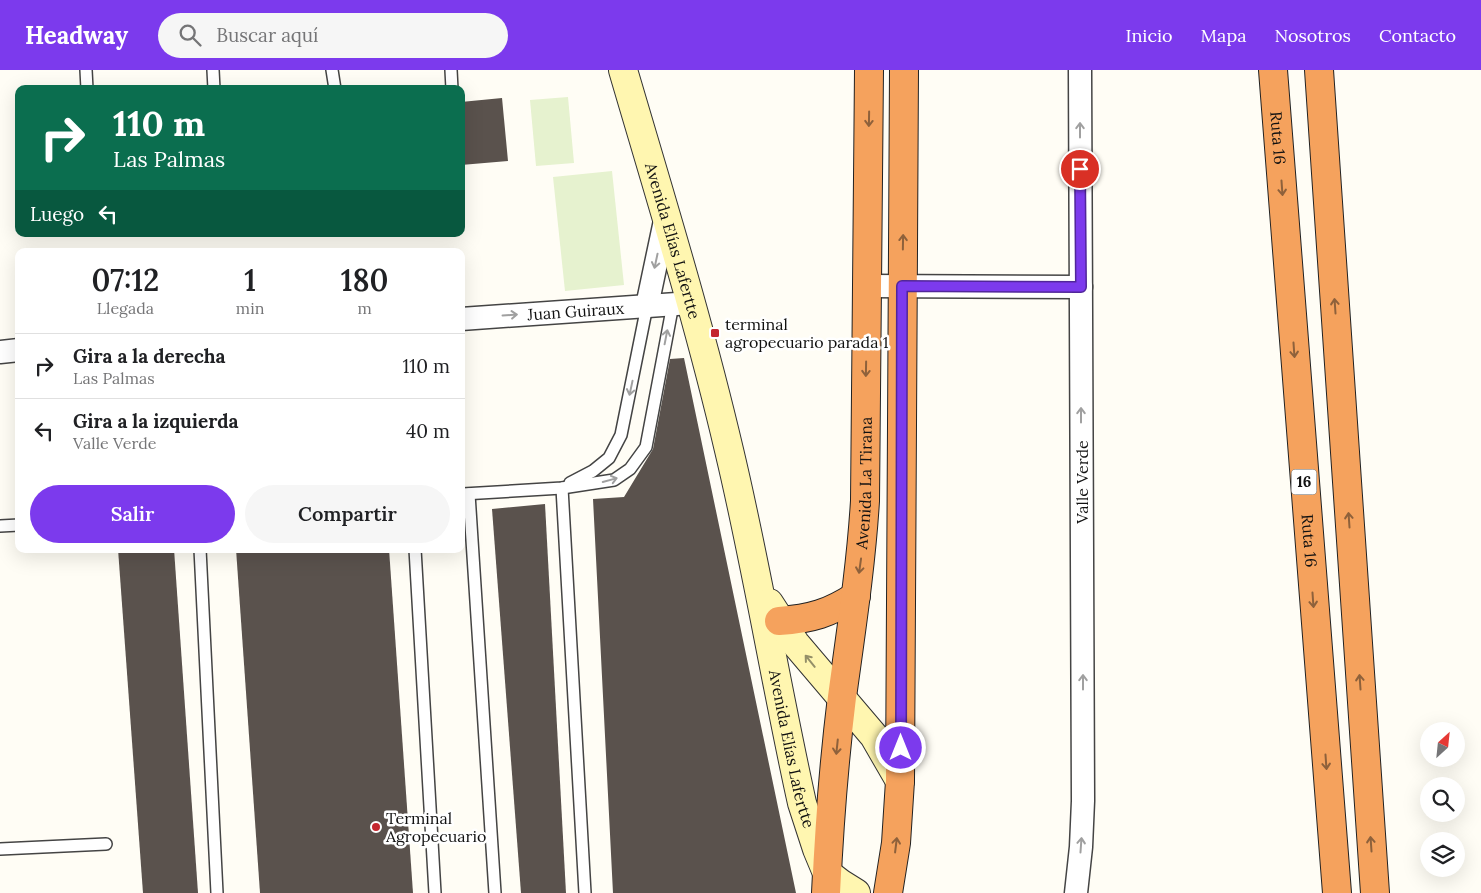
<!DOCTYPE html>
<html lang="es">
<head>
<meta charset="utf-8">
<style>
	:root { --surface:#fff; --page:#f6f6f6; --text:#202124; --muted:#757577; --line:#e0e0e0; --accent:#7c3aed }
	body { margin:0; font-family:Lora,serif; background:var(--page); color:var(--text); height:100vh; display:flex; flex-direction:column; font-size:19px; white-space:nowrap }
	* { box-sizing:border-box; margin:0 }
	p { font-size:16px; color:var(--muted) }
	.icon { flex:none; width:28px; height:28px; fill:none; stroke:currentColor; stroke-width:2; stroke-linecap:round; stroke-linejoin:round }
	.map { position:relative; flex:1; overflow:hidden }
	.drawer { position:absolute; left:15px; top:178px; width:450px; height:305px; display:flex; flex-direction:column; background:var(--surface); border-radius:10px; box-shadow:0 5px 20px #0002 }
	.drawer>* { flex:none }
	.banner { position:absolute; left:15px; top:15px; width:450px; height:152px; border-radius:10px; box-shadow:0 5px 20px #0002; background:#0b6e4f; color:#fff; overflow:hidden }
	.needle { width:32px; rotate:27deg }
	.buttons { position:absolute; left:1420px; top:652px; display:grid; gap:10px }
	.buttons a { display:grid; place-items:center; width:45px; height:45px; border-radius:50%; background:var(--surface); box-shadow:0 5px 20px #0002; font-size:25px }
	.pin { position:absolute; display:grid; place-items:center; width:42px; height:42px; color:#fff; margin:-21px; border:2px solid #fff; border-radius:50%; box-shadow:0 1px 5px #0007 }
	.me { position:absolute; width:55px; margin:-28px; rotate:0deg; stroke-linejoin:round; filter:drop-shadow(0 0 4px #0008) }
	.turn { display:flex; align-items:center; gap:18px; height:105px; padding:0 15px; font-size:22px }
	.turn .icon { width:65px; height:65px; stroke-width:2.5 }
	.turn b { display:block; font-size:35px; line-height:42px }
	.then { display:flex; align-items:center; height:48px; padding:0 15px; background:#0003; gap:10px; font-size:19px }
	.eta { display:flex; justify-content:space-evenly; align-items:center; height:85px; text-align:center }
	.eta b { font-size:30px; font-weight:600; line-height:35px }
	.action { display:flex; gap:10px; margin-top:auto; padding:10px 15px }
	.action a { flex:1; height:58px; border-radius:30px; background:var(--accent); color:#fff; font-size:20px; font-weight:600; line-height:58px; text-align:center }
	.action a+a { background:var(--page); color:var(--text) }
	ul { padding:0; list-style:none }
	li { display:flex; align-items:center; gap:15px; height:65px; padding:0 15px; border-top:1px solid var(--line) }
	li div { flex:1 }
	li b { display:block; font-size:19px }
	li em { font-style:normal }
	header { display:flex; align-items:center; gap:30px; box-sizing:border-box; height:70px; padding:0 25px; background:var(--accent); color:#fff }
	header strong { font-size:24px }
	nav { display:flex; gap:28px; margin-inline-start:auto; font-size:18px }
	.search { width:350px; height:45px; background:var(--page); display:flex; align-items:center; gap:12px; box-sizing:border-box; padding:0 18px; border-radius:28px; color:var(--muted); font-size:19px }
	.map>svg:first-child { display:block }
</style>
</head>
<body>
<header>
<strong>Headway</strong>
<div class="search"><svg class="icon" aria-label="search" viewBox="0 0 24 24"><circle cx="10" cy="10" r="6"/><path d="M15 15l6 6"/></svg>Buscar aquí</div>
<nav><a>Inicio</a><a>Mapa</a><a>Nosotros</a><a>Contacto</a></nav>
</header>
<div class="map">
<svg width="1481" height="823" viewBox="0 0 1481 823">
	<rect width="100%" height="100%" fill="#fffdf5"/>
	<!-- pitch -->
	<g fill="#e6f2cf">
		<path d="M568,27L574,93L536,96L530,30Z"/>
		<path d="M612,101L624,215L565,221L553,107Z"/>
	</g>
	<!-- building -->
	<g fill="#5a524d">
		<path d="M502,28L508,91L461,95V32Z"/>
		<path d="M684,288L796,823H613L593,429L624,427L653,379L670,289Z"/>
		<path d="M545,434L566,823H521L492,439Z"/>
		<path d="M118,479H174L198,823H143Z"/>
		<path d="M236,479H389L413,823H260Z"/>
	</g>
	<g fill="none" stroke-linecap="round" stroke-linejoin="round">
		<!-- lane casing -->
		<g stroke="#444" stroke-width="14">
			<g id="lane">
				<path d="M86,0L87,19"/>
				<path d="M213,0L214,19"/>
				<path d="M332,0L335,19"/>
				<path d="M451,0L452,19"/>
				<path d="M570,413L593,401L609,388L621,365L647,236"/>
				<path d="M562,418L585,823"/>
				<path d="M463,424L562,418L614,410L630,399L646,377L673,234"/>
				<path d="M469,424L495,823"/>
				<path d="M0,456L19,455"/>
				<path d="M200,479L217,823"/>
				<path d="M415,479L435,823"/>
				<path d="M0,779L106,774"/>
			</g>
		</g>
		<!-- street casing -->
		<g stroke="#444" stroke-width="25">
			<g id="street">
				<path d="M867,216L1081,217"/>
				<path d="M647,236L666,146"/>
				<path id="s1" d="M461,249L691,233"/>
				<path d="M0,282L19,280"/>
				<path d="M1076,823L1081,777L1083,731L1080,0"/>
			</g>
		</g>
		<!-- secondary casing -->
		<g stroke="#333" stroke-width="30">
			<g id="secondary">
				<path id="s2" d="M623,0C660,126 699,252 729,380C757,497 776,616 802,733L817,779L827,803L840,813L856,823"/>
				<path d="M769,533L795,573L874,666L900,711"/>
			</g>
		</g>
		<!-- highway casing -->
		<g stroke="#222" stroke-width="30">
			<g id="highway">
				<path id="s3" d="M1273,0L1337,823"/>
				<path d="M1319,0L1375,823"/>
				<path d="M779,551C811,549 830,543 856,526"/>
				<path id="s4" d="M826,823C829,757 834,692 842,627C851,561 861,496 865,431L869,0"/>
				<path d="M888,823L896,773L900,711L904,0"/>
			</g>
		</g>
		<!-- lane -->
		<use href="#lane" stroke="#fff" stroke-width="11"/>
		<!-- street -->
		<use href="#street" stroke="#fff" stroke-width="22"/>
		<!-- secondary -->
		<use href="#secondary" stroke="#fff6b0" stroke-width="28"/>
		<!-- highway -->
		<use href="#highway" stroke="#f5a25d" stroke-width="28"/>
	</g>
	<!-- one-way arrows -->
	<defs><path id="oneway-shaft" d="M-6 0H5M1.5-3L5.5 0L1.5 3" fill="none" stroke-width="1.6" stroke-linecap="round" stroke-linejoin="round" transform="scale(1.25)"/></defs>
	<g stroke="#8e613b">
		<use href="#oneway-shaft" transform="translate(869 49) rotate(91)"/>
		<use href="#oneway-shaft" transform="translate(1282 118) rotate(86)"/>
		<use href="#oneway-shaft" transform="translate(903 172) rotate(-89)"/>
		<use href="#oneway-shaft" transform="translate(1335 236) rotate(-94)"/>
		<use href="#oneway-shaft" transform="translate(1294 280) rotate(86)"/>
		<use href="#oneway-shaft" transform="translate(866 299) rotate(91)"/>
		<use href="#oneway-shaft" transform="translate(1349 450) rotate(-94)"/>
		<use href="#oneway-shaft" transform="translate(860 496) rotate(98)"/>
		<use href="#oneway-shaft" transform="translate(1313 530) rotate(86)"/>
		<use href="#oneway-shaft" transform="translate(1360 612) rotate(-94)"/>
		<use href="#oneway-shaft" transform="translate(837 677) rotate(96)"/>
		<use href="#oneway-shaft" transform="translate(1326 692) rotate(86)"/>
		<use href="#oneway-shaft" transform="translate(1371 774) rotate(-94)"/>
		<use href="#oneway-shaft" transform="translate(896 775) rotate(-83)"/>
	</g>
	<g stroke="#a0a0a0">
		<use href="#oneway-shaft" transform="translate(1080 60) rotate(-90)"/>
		<use href="#oneway-shaft" transform="translate(656 191) rotate(102)"/>
		<use href="#oneway-shaft" transform="translate(510 245) rotate(-4)"/>
		<use href="#oneway-shaft" transform="translate(666 267) rotate(-79)"/>
		<use href="#oneway-shaft" transform="translate(631 318) rotate(102)"/>
		<use href="#oneway-shaft" transform="translate(1081 345) rotate(-90)"/>
		<use href="#oneway-shaft" transform="translate(610 410) rotate(-15)"/>
		<use href="#oneway-shaft" transform="translate(1083 612) rotate(-90)"/>
		<use href="#oneway-shaft" transform="translate(1081 775) rotate(-86)"/>
	</g>
	<use stroke="#948f68" href="#oneway-shaft" transform="translate(810 591) rotate(-129)"/>
	<g fill="none" stroke-linecap="round" stroke-linejoin="round">
		<!-- route casing -->
		<g stroke="#51269a" stroke-width="12">
			<path id="route" d="M901,678L902,216L1081,217L1080,99"/>
		</g>
		<!-- route -->
		<use href="#route" stroke="#7c3aed" stroke-width="9"/>
	</g>
	<!-- markers -->
	<g fill="#c4262e" stroke="#fff" stroke-width="2">
		<rect x="710" y="258" width="10" height="10" rx="2.5"/>
		<circle cx="376" cy="757" r="5"/>
	</g>
	<g text-anchor="middle" stroke-width="5" stroke-linejoin="round" paint-order="stroke">
		<!-- shield labels -->
		<rect fill="#fff" stroke="#585858" stroke-width="1" x="1291.5" y="399.5" width="25" height="25" rx="4"/>
		<g font-size="15" font-weight="bold" fill="#111">
			<text x="1304" y="417">16</text>
		</g>
		<!-- street labels -->
		<g font-size="16" fill="#111" stroke="#fff">
			<text dy="6" stroke="none"><textPath href="#s3" startOffset="68">Ruta 16</textPath></text>
			<text dy="6" stroke="none"><textPath href="#s2" startOffset="178">Avenida Elías Lafertte</textPath></text>
			<text dy="6" stroke="none"><textPath href="#s1" startOffset="115">Juan Guiraux</textPath></text>
			<text dy="6" stroke="none"><textPath href="#s4" startOffset="412">Avenida La Tirana</textPath></text>
			<text transform="translate(1082 412) rotate(-90)" y="6">Valle Verde</text>
			<text dy="6" stroke="none"><textPath href="#s3" startOffset="472">Ruta 16</textPath></text>
			<text dy="6" stroke="none"><textPath href="#s2" startOffset="700">Avenida Elías Lafertte</textPath></text>
		</g>
		<!-- poi labels -->
		<g font-size="16" fill="#111" stroke="#fff" text-anchor="start">
			<text x="725" y="260">terminal<tspan x="725" dy="18">agropecuario parada 1</tspan></text>
			<text x="386" y="754">Terminal<tspan x="386" dy="18">Agropecuario</tspan></text>
		</g>
	</g>
</svg>
<div class="buttons">
<a><svg class="needle" viewBox="-14 -14 28 28"><path d="M0-13l5 13h-10z" fill="#e53935"/><path d="M0 13l5-13h-10z" fill="#757577"/></svg></a>
<a><svg class="icon" aria-label="search" viewBox="0 0 24 24"><circle cx="10" cy="10" r="6"/><path d="M15 15l6 6"/></svg></a>
<a><svg class="icon" aria-label="layers" viewBox="0 0 24 24"><path d="M12 4l9 5-9 5-9-5zM3 14l9 5 9-5"/></svg></a>
</div>
<div class="pin" style="left:1080px;top:99px;background:#d93025"><svg class="icon" aria-label="arrive" viewBox="0 0 24 24"><path d="M6 21V4h12l-3 4 3 4H6"/></svg></div>
<svg class="me" style="left:901px;top:678px" viewBox="-20 -20 40 40"><circle r="17" fill="#7c3aed" stroke="#fff" stroke-width="3"/><path d="M0-11L8 9 0 5-8 9z" fill="#fff"/></svg>
<div class="banner">
<div class="turn"><svg class="icon" aria-label="right" viewBox="0 0 24 24"><path d="M7 20v-9h11M14 6l5 5-5 5"/></svg><div><b>110 m</b>Las Palmas</div></div>
<div class="then">Luego<svg class="icon" aria-label="left" viewBox="0 0 24 24"><path d="M17 20v-9H6M10 6l-5 5 5 5"/></svg></div>
</div>
<section class="drawer">
<div class="eta">
<div><b>07:12</b><p>Llegada</p></div>
<div><b>1</b><p>min</p></div>
<div><b>180</b><p>m</p></div>
</div>
<ul>
<li><svg class="icon" aria-label="right" viewBox="0 0 24 24"><path d="M7 20v-9h11M14 6l5 5-5 5"/></svg><div><b>Gira a la derecha</b><p>Las Palmas</p></div><em>110 m</em></li>
<li><svg class="icon" aria-label="left" viewBox="0 0 24 24"><path d="M17 20v-9H6M10 6l-5 5 5 5"/></svg><div><b>Gira a la izquierda</b><p>Valle Verde</p></div><em>40 m</em></li>
</ul>
<div class="action"><a>Salir</a><a>Compartir</a></div>
</section>
</div>
</body>
</html>
